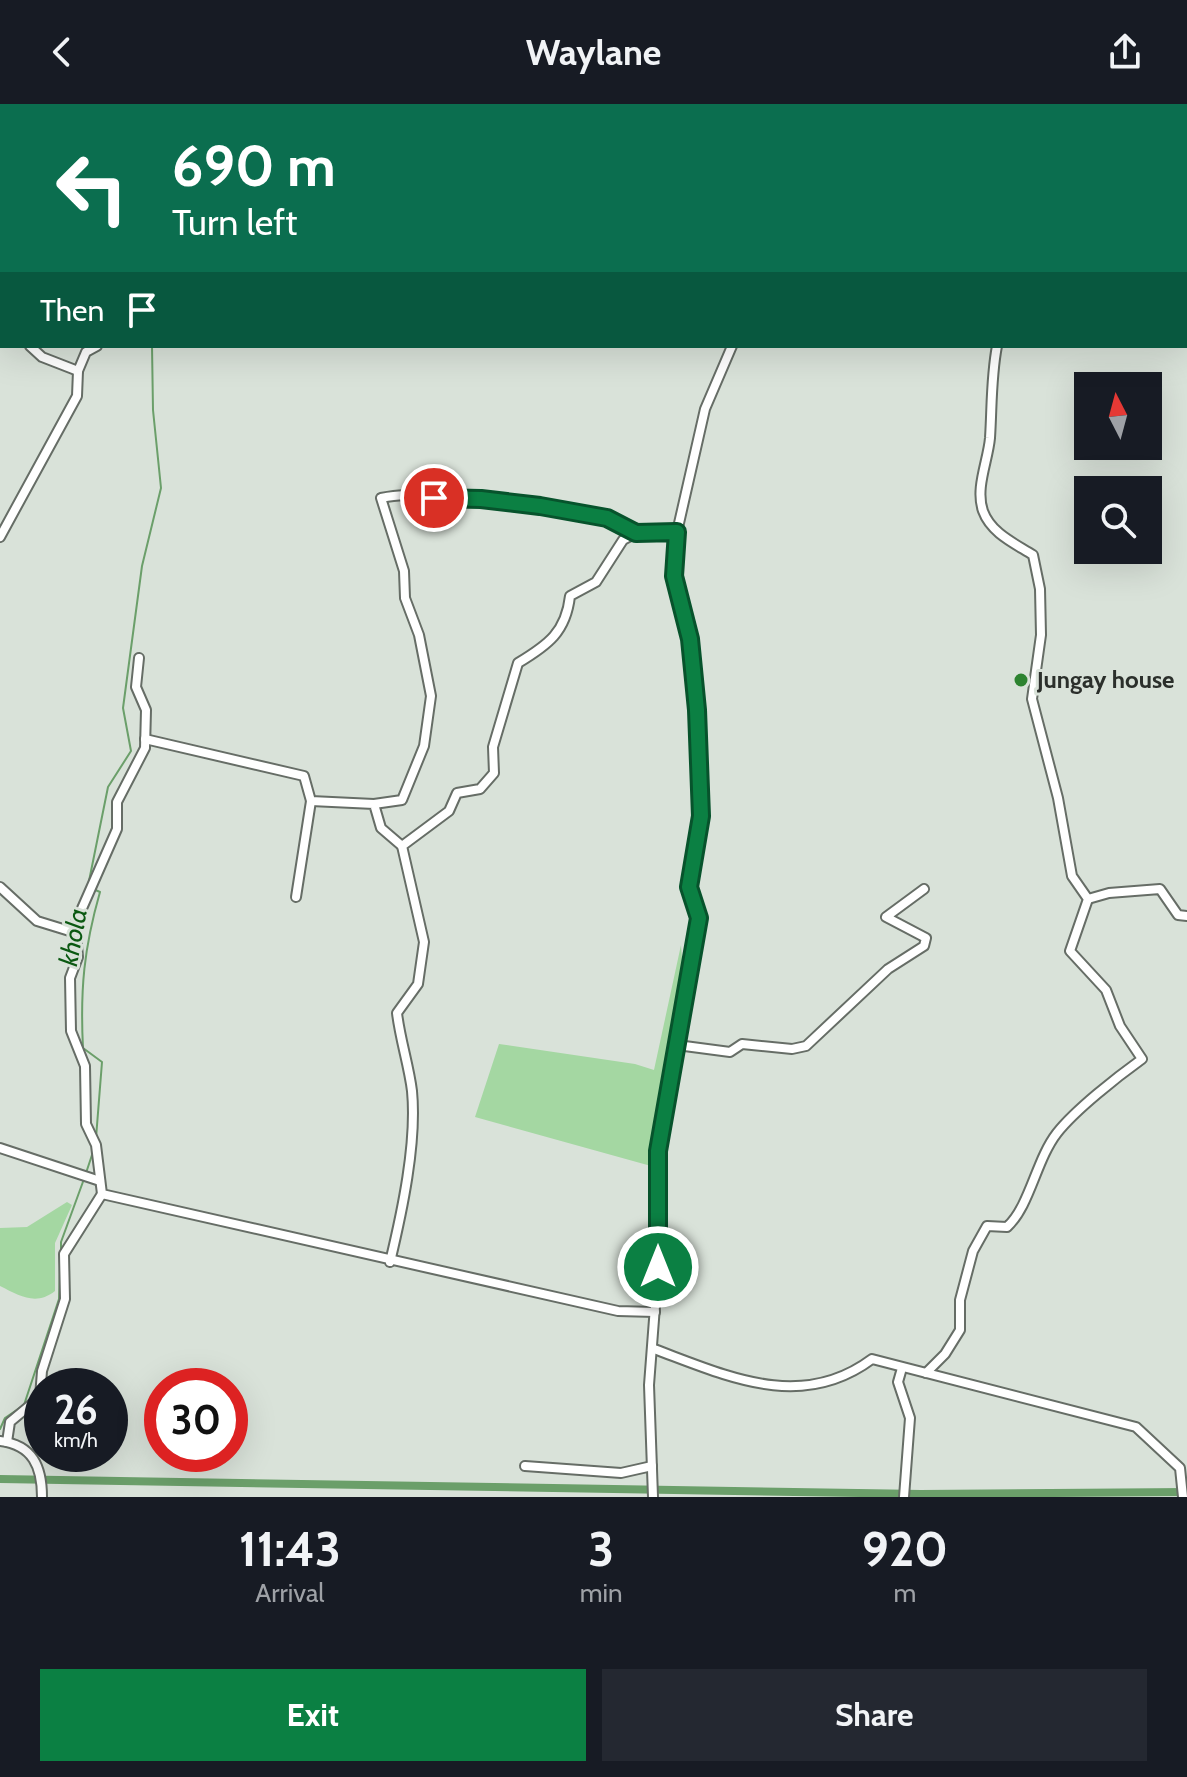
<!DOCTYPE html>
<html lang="en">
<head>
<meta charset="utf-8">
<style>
	:root { --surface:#171b24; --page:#242831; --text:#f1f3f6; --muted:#9ea1a6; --accent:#0b8043 }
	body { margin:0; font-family:Cabin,sans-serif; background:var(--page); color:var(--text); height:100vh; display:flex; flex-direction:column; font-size:30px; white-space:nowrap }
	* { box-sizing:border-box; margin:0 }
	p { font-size:26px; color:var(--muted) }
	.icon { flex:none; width:44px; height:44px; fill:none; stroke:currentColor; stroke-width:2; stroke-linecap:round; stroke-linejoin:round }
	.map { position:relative; height:1393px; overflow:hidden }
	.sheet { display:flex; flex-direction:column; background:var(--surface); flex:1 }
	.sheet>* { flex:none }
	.top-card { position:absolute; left:0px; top:0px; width:1188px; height:244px; box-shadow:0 8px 32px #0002; background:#0b6e4f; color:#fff; overflow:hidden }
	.needle { width:52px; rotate:354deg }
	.controls { position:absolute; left:1074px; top:268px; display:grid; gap:16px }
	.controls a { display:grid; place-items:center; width:88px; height:88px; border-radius:0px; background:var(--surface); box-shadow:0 8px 32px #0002; font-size:40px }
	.speed { position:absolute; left:24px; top:1264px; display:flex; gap:16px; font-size:40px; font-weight:700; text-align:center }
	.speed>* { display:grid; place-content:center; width:104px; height:104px; border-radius:50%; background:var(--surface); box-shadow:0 8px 32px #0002; line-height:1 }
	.speed small { font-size:20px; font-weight:400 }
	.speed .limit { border:12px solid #d22; background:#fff; color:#111 }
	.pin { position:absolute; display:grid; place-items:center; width:68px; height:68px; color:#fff; margin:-34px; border:4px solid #fff; border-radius:50%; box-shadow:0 2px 8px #0007 }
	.me { position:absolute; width:88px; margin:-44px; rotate:0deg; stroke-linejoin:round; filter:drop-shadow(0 0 6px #0008) }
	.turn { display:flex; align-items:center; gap:28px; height:168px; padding:0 40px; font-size:36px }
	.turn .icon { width:104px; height:104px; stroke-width:2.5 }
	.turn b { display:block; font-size:56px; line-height:68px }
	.then { display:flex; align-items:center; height:76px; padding:0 40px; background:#0003; gap:16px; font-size:30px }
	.eta { display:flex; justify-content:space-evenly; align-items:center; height:136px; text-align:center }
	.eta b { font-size:48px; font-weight:700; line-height:56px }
	.button { display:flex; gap:16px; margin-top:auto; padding:16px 40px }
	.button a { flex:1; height:92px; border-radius:0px; background:var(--accent); color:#fff; font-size:32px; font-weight:700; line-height:92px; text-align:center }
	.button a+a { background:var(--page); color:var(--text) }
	header { display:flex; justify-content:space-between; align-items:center; height:104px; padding:0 40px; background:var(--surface); font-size:36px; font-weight:700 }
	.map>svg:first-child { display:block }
</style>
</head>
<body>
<header><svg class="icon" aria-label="back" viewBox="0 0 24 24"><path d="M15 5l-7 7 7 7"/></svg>Waylane<svg class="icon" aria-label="share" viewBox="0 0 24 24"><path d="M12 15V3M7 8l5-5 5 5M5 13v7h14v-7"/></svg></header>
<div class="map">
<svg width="1187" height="1393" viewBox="0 0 1187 1393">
	<rect width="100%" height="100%" fill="#d9e2d9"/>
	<!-- green -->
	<g fill="#a4d7a2">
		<path d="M681,841L684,882L651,1062L475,1013L499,940L635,960L654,966Z"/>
		<path d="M67,1098L72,1101L55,1139V1187C36,1202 20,1192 0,1182V1124L27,1123Z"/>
	</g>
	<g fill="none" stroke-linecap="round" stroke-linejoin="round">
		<!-- stream -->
		<g stroke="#6b9f6a" stroke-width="2">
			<path d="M168,2L173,0"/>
			<path d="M88,782L108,683L131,647L123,604L142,462L161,384L153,306L152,242"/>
			<path d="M93,785L100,788C84,844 80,885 83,944L102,958L96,1034"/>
			<path d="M86,1069L93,1048"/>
			<path d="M61,1148V1138L84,1075"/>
			<path d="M0,1325L5,1314L24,1301L59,1195L60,1163"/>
		</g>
		<!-- canal -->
		<path stroke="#6b9f6a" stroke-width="8" d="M0,1375L921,1390L1187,1388"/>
		<!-- minor casing -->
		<g stroke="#666d66" stroke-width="12">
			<g id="minor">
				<path d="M9,2V0"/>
				<path d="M159,2L162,0"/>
				<path d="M786,2V0"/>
				<path d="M1016,2L1017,0"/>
				<path d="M0,55L2,45"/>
				<path d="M0,198L2,204"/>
				<path d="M30,242L42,253L78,267"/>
				<path d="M0,433L77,292L78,267L86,248L97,242"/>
				<path d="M145,635L304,672L311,697L374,700L381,724L402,742"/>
				<path d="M374,700L402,696L424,642L431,592L419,531L405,494L404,467L381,394C407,389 412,392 436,394C504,400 574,397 636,429"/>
				<path d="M0,783L37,817L76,829L78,853L70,874L71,927L85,962L86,1020L96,1041L102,1090L618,1207L655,1208"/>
				<path d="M296,793L311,697"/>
				<path d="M1088,795L1109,789L1160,785L1178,811L1187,812"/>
				<path d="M76,829V818L117,725V698L145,644L146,606L136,583L139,554"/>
				<path d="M677,941L730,948L742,940L792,945L806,942L888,865L924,842L926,834L886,813L924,785"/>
				<path d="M0,1044L100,1077"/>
				<path d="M390,1158C402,1108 417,1039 412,987C409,962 400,935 397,909L418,880L424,838L402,742L449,707L457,689L480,685L494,669L493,643L518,559C548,541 566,528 570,492L596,478L623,436L636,429L677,428"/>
				<path d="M654,1245C727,1272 801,1308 872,1255L1136,1323L1180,1364L1183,1393"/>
				<path d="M902,1264L898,1278L910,1314L904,1393"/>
				<path d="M926,1269L945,1250L960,1226V1196L973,1147L987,1122L1007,1123C1030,1102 1036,1056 1057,1029C1075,1006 1117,973 1142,955L1120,922L1106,886L1070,847L1088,795L1072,772L1058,694L1032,595L1041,531L1040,485L1033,451C1014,439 991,429 983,407C975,384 988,357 990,334C992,303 991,273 997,242"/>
				<path d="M0,1337C33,1341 42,1363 42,1393"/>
				<path d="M7,1338L10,1318L40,1293L42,1267L65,1195L64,1150L102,1090"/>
				<path d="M525,1362L621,1369L652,1362"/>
				<path d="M653,1393L649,1281L658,1163V1047L699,814L689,783L701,712L697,606L690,535L674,472L677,428L705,305L732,242"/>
			</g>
		</g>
		<!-- minor -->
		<use href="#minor" stroke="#fff" stroke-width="8"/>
	</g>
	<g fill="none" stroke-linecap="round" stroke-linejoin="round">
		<!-- route casing -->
		<g stroke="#07532c" stroke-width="20">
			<path id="route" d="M434,394L481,395L540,402L607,414L636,429L677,428L674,472L690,535L697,606L701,712L689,783L699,814L658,1047V1163"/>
		</g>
		<!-- route -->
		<use href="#route" stroke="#0b8043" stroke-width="14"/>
	</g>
	<!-- markers -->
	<circle fill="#2d8330" stroke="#d9e2d9" stroke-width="3" cx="1021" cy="576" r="8"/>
	<g text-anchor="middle" stroke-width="6" stroke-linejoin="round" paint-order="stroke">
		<!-- poi labels -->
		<g font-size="24" font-weight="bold" fill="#2b2f2b" stroke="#d9e2d9" text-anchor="start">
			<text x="1037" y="584">Jungay house</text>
		</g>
		<!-- water labels -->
		<g font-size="26" font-style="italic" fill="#0b5912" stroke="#d9e2d9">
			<text transform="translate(73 833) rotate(-80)" y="9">khola</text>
		</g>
	</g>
</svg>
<div class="controls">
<a><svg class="needle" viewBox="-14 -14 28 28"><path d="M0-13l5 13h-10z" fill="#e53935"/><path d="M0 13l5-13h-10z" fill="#9ea1a6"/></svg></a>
<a><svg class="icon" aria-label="search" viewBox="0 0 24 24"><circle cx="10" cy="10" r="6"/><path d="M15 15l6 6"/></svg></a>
</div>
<div class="speed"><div>26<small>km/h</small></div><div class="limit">30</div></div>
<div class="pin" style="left:434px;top:394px;background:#d93025"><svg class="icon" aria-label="arrive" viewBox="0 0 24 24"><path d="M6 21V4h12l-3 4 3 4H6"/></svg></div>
<svg class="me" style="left:658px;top:1163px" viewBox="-20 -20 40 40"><circle r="17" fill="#0b8043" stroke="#fff" stroke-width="3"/><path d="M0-11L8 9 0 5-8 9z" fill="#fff"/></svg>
<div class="top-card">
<div class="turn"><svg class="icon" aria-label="left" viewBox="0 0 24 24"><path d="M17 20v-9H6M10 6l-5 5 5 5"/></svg><div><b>690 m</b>Turn left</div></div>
<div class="then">Then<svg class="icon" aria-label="arrive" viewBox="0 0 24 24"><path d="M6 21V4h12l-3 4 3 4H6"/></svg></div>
</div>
</div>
<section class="sheet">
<div class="eta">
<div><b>11:43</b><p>Arrival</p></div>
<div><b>3</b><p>min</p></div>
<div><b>920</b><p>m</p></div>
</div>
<div class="button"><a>Exit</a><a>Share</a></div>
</section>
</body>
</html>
